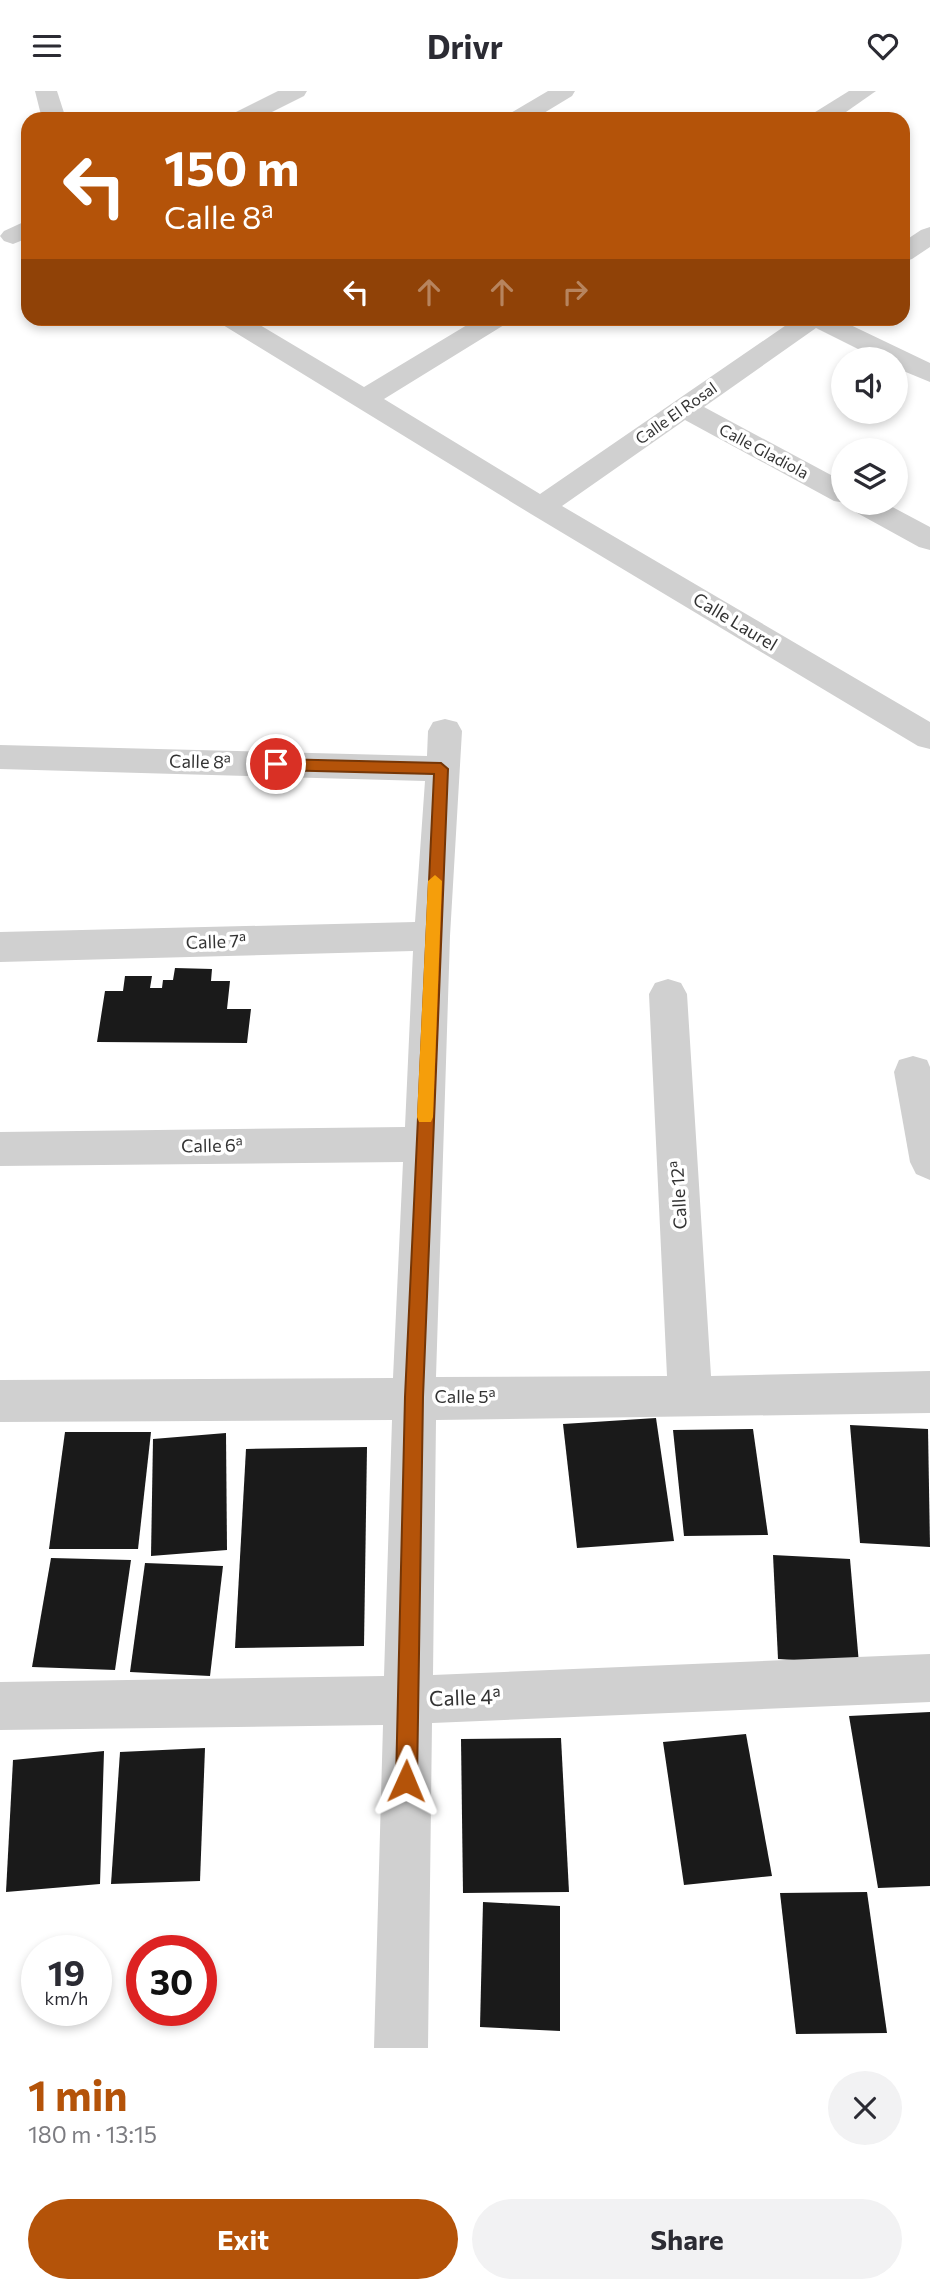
<!DOCTYPE html>
<html lang="en">
<head>
<meta charset="utf-8">
<style>
	:root { --surface:#fff; --page:#f2f2f3; --text:#2b2b33; --muted:#7c7c81; --accent:#b45309 }
	body { margin:0; font-family:Commissioner,sans-serif; background:var(--page); color:var(--text); height:100vh; display:flex; flex-direction:column; font-size:26px; white-space:nowrap }
	* { box-sizing:border-box; margin:0 }
	p { font-size:23px; color:var(--muted) }
	.icon { flex:none; width:38px; height:38px; fill:none; stroke:currentColor; stroke-width:2; stroke-linecap:round; stroke-linejoin:round }
	.map { position:relative; height:1957px; overflow:hidden }
	.side { display:flex; flex-direction:column; background:var(--surface); flex:1 }
	.side>* { flex:none }
	.guide { position:absolute; left:21px; top:21px; width:889px; height:214px; border-radius:21px; box-shadow:0 4px 10px #0003; background:#b45309; color:#fff; overflow:hidden }
	.controls { position:absolute; left:831px; top:256px; display:grid; gap:14px }
	.controls a { display:grid; place-items:center; width:77px; height:77px; border-radius:50%; background:var(--surface); box-shadow:0 4px 10px #0003; font-size:35px }
	.speed { position:absolute; left:21px; top:1844px; display:flex; gap:14px; font-size:35px; font-weight:700; text-align:center }
	.speed>* { display:grid; place-content:center; width:91px; height:91px; border-radius:50%; background:var(--surface); box-shadow:0 4px 10px #0003; line-height:1 }
	.speed small { font-size:18px; font-weight:400 }
	.speed .limit { border:10px solid #d22; background:#fff; color:#111 }
	.pin { position:absolute; display:grid; place-items:center; width:60px; height:60px; color:#fff; margin:-30px; border:4px solid #fff; border-radius:50%; box-shadow:0 2px 7px #0007 }
	.me { position:absolute; width:77px; margin:-38px; rotate:1deg; stroke-linejoin:round; filter:drop-shadow(0 0 5px #0008) }
	.turn { display:flex; align-items:center; gap:24px; height:147px; padding:0 28px; font-size:32px }
	.turn .icon { width:91px; height:91px; stroke-width:2.5 }
	.turn b { display:block; font-size:49px; line-height:60px }
	.lanes { display:flex; align-items:center; height:66px; padding:0 28px; background:#0003; justify-content:center; gap:35px; direction:ltr }
	.lanes .off { opacity:.35 }
	.round { display:grid; place-items:center; flex:none; width:74px; height:74px; border-radius:37px; background:var(--page) }
	.overview { display:flex; align-items:center; justify-content:space-between; height:119px; padding:0 28px }
	h1 { font-size:42px; font-weight:700; line-height:52px; color:var(--accent) }
	.primary-button { display:flex; gap:14px; margin-top:auto; padding:14px 28px }
	.primary-button a { flex:1; height:80px; border-radius:42px; background:var(--accent); color:#fff; font-size:28px; font-weight:700; line-height:80px; text-align:center }
	.primary-button a+a { background:var(--page); color:var(--text) }
	header { display:flex; justify-content:space-between; align-items:center; height:91px; padding:0 28px; background:var(--surface); font-size:32px; font-weight:700 }
	.map>svg:first-child { display:block }
</style>
</head>
<body>
<header><svg class="icon" aria-label="menu" viewBox="0 0 24 24"><path d="M4 6h16M4 12h16M4 18h16"/></svg>Drivr<svg class="icon" aria-label="heart" viewBox="0 0 24 24"><path d="M12 20l-8-8c-3-5 5-10 8-4 3-6 11-1 8 4z"/></svg></header>
<div class="map">
<svg width="930" height="1957" viewBox="0 0 930 1957">
	<rect width="100%" height="100%" fill="#fff"/>
	<!-- building -->
	<g fill="#1a1a1a">
		<path d="M175,877L212,878L211,890H230L227,918H251L247,952L97,951L105,900H123L125,885H152L150,897H162L163,889H173Z"/>
		<path d="M656,1327L674,1450L577,1457L563,1333Z"/>
		<path d="M850,1334L928,1338L930,1456L860,1452Z"/>
		<path d="M753,1338L768,1444L684,1445L673,1339Z"/>
		<path d="M65,1341H151L138,1458H49Z"/>
		<path d="M226,1342L227,1459L151,1465L153,1348Z"/>
		<path d="M367,1356L364,1555L235,1557L246,1358Z"/>
		<path d="M773,1464L850,1468L859,1573L778,1568Z"/>
		<path d="M51,1467L131,1469L115,1579L32,1576Z"/>
		<path d="M145,1472L223,1475L210,1585L130,1581Z"/>
		<path d="M930,1621V1795L878,1797L849,1625Z"/>
		<path d="M746,1643L772,1785L684,1794L663,1651Z"/>
		<path d="M561,1647L569,1801L463,1802L461,1648Z"/>
		<path d="M205,1657L200,1790L111,1793L120,1661Z"/>
		<path d="M104,1660L100,1793L6,1801L13,1669Z"/>
		<path d="M867,1801L887,1942L796,1943L780,1802Z"/>
		<path d="M483,1811L560,1815V1940L480,1936Z"/>
	</g>
	<g fill="none" stroke-linecap="round" stroke-linejoin="round">
		<!-- minor -->
		<g fill="#d0d0d0" fill-rule="evenodd">
			<path d="M35,0H57L66,28H42Z"/>
			<path d="M278,0H307L304,5L258,28H228L232,23Z"/>
			<path d="M548,0H575L572,5L534,28H505L509,23Z"/>
			<path d="M849,0H876L836,28H808L812,23Z"/>
			<path d="M28,129V147L13,153L4,150L0,145L4,140Z"/>
			<path d="M930,136V156L912,168L903,171V151L921,139Z"/>
			<path d="M219,228H250L364,296L477,228H508L504,234L384,308L540,403L795,228H838L930,272V291L896,277V268H878L816,237L704,316L844,391V411H883L930,436V459L919,456L850,418L846,412L834,410L685,329L562,415L930,631V658L918,655L531,423L223,234Z"/>
			<path d="M445,628L457,631L462,640L450,845L436,1286L667,1285L649,903L655,892L668,888L681,892L687,903L711,1285L930,1280V1322L436,1329L433,1584L930,1563V1611L432,1632L428,1957H374L383,1634L0,1639V1591L384,1585L392,1329L0,1331V1289L393,1287L403,1071L0,1075V1041L405,1036L413,860L0,871V841L415,831L425,690L0,678V654L427,665L428,640L433,631Z"/>
			<path d="M913,965L927,969L930,976V1089L916,1083L910,1071L894,981L899,969Z"/>
		</g>
	</g>
	<!-- route -->
	<path fill="#b45309" stroke="#753606" stroke-width="2" d="M276,668L441,672L448,678L423,1306L417,1690L414,1697L406,1700L399,1697L396,1690L405,1306L434,683L276,679L269,673Z"/>
	<!-- slow -->
	<path fill="#f59e0b" d="M435,784L442,790L433,1026L431,1031H419L417,1026L428,790Z"/>
	<g text-anchor="middle" stroke-width="7" stroke-linejoin="round" paint-order="stroke">
		<!-- far-street labels -->
		<g font-size="16" fill="#333" stroke="#fff">
			<text transform="translate(676 322) rotate(-35)" y="6">Calle El Rosal</text>
			<text transform="translate(764 360) rotate(28)" y="6">Calle Gladiola</text>
		</g>
		<!-- street labels -->
		<g font-size="18" fill="#333" stroke="#fff">
			<text transform="translate(735 531) rotate(31)" y="6">Calle Laurel</text>
			<text transform="translate(200 671) rotate(1)" y="6">Calle 8ª</text>
			<text transform="translate(216 851) rotate(-2)" y="6">Calle 7ª</text>
			<text transform="translate(212 1055) rotate(-1)" y="6">Calle 6ª</text>
			<text transform="translate(679 1104) rotate(-93)" y="6">Calle 12ª</text>
			<text x="465" y="1312">Calle 5ª</text>
		</g>
		<!-- near-street labels -->
		<g font-size="21" fill="#333" stroke="#fff">
			<text transform="translate(465 1607) rotate(-2)" y="7">Calle 4ª</text>
		</g>
	</g>
</svg>
<div class="controls">
<a><svg class="icon" aria-label="sound" viewBox="0 0 24 24"><path d="M4 9h4l5-4v14l-5-4H4zM17 9q2 3 0 6"/></svg></a>
<a><svg class="icon" aria-label="layers" viewBox="0 0 24 24"><path d="M12 4l9 5-9 5-9-5zM3 14l9 5 9-5"/></svg></a>
</div>
<div class="speed"><div>19<small>km/h</small></div><div class="limit">30</div></div>
<div class="pin" style="left:276px;top:673px;background:#d93025"><svg class="icon" aria-label="arrive" viewBox="0 0 24 24"><path d="M6 21V4h12l-3 4 3 4H6"/></svg></div>
<svg class="me" style="left:406px;top:1690px" viewBox="-20 -20 40 40"><path d="M0-17L14 15 0 8-14 15z" fill="#b45309" stroke="#fff" stroke-width="4"/></svg>
<div class="guide">
<div class="turn"><svg class="icon" aria-label="left" viewBox="0 0 24 24"><path d="M17 20v-9H6M10 6l-5 5 5 5"/></svg><div><b>150 m</b>Calle 8ª</div></div>
<div class="lanes"><svg class="icon" aria-label="left" viewBox="0 0 24 24"><path d="M17 20v-9H6M10 6l-5 5 5 5"/></svg><svg class="icon off" aria-label="ahead" viewBox="0 0 24 24"><path d="M12 20V5M6 11l6-6 6 6"/></svg><svg class="icon off" aria-label="ahead" viewBox="0 0 24 24"><path d="M12 20V5M6 11l6-6 6 6"/></svg><svg class="icon off" aria-label="right" viewBox="0 0 24 24"><path d="M7 20v-9h11M14 6l5 5-5 5"/></svg></div>
</div>
</div>
<section class="side">
<div class="overview"><div><h1>1 min</h1><p>180 m · 13:15</p></div><a class="round"><svg class="icon" aria-label="close" viewBox="0 0 24 24"><path d="M6 6l12 12M18 6L6 18"/></svg></a></div>
<div class="primary-button"><a>Exit</a><a>Share</a></div>
</section>
</body>
</html>
